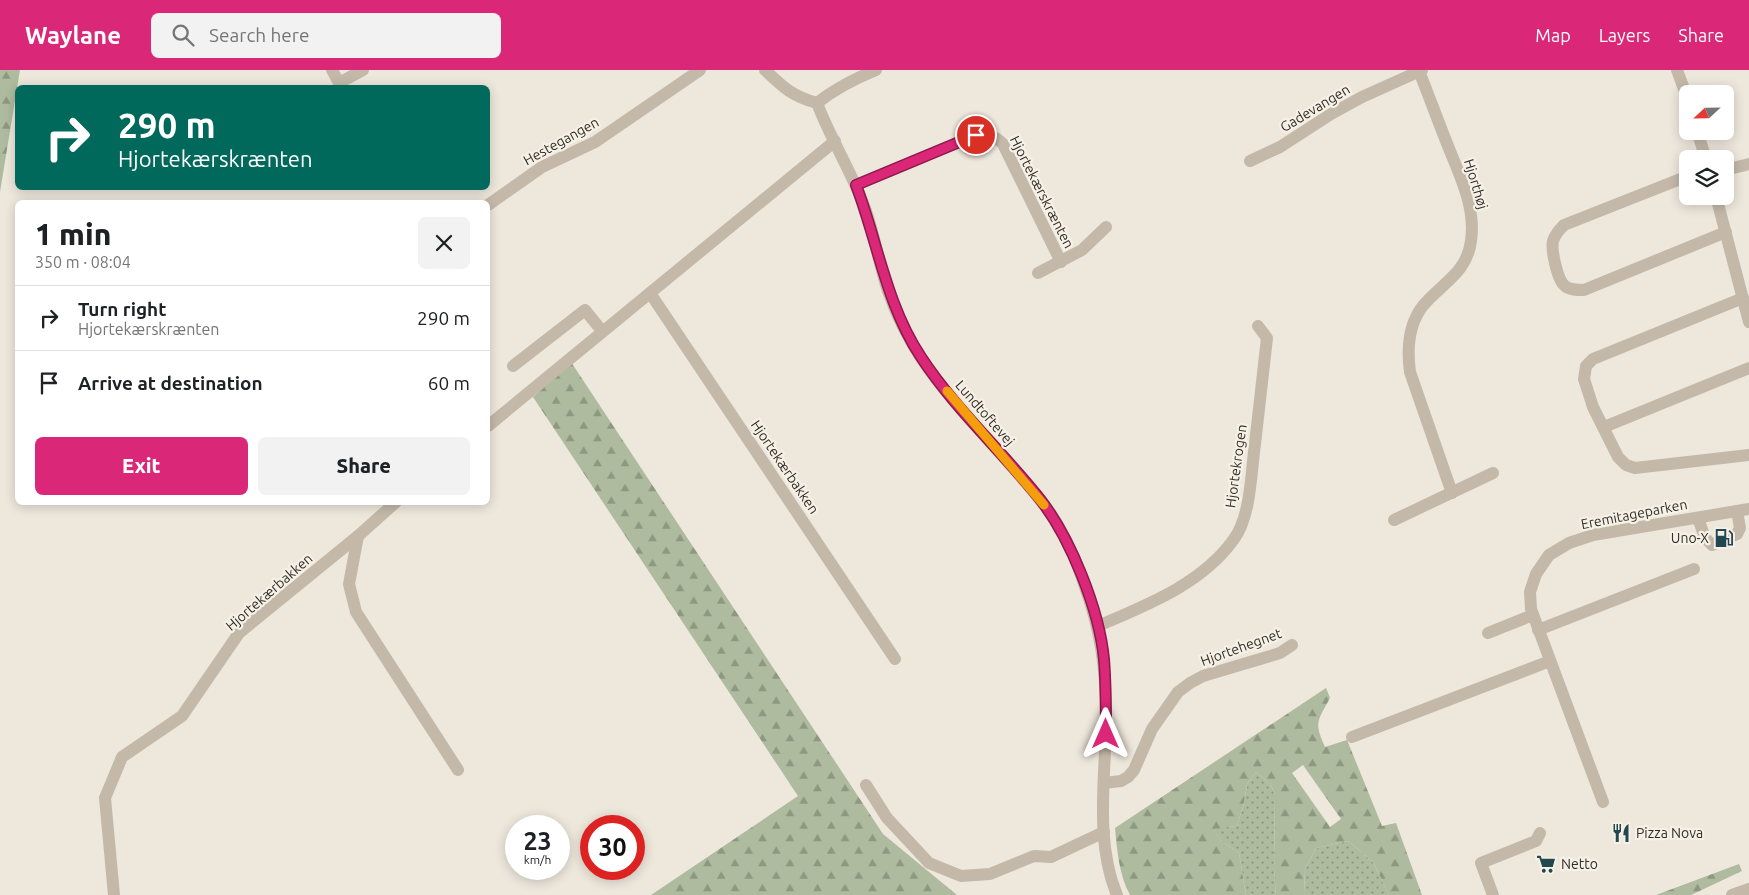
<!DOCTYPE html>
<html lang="en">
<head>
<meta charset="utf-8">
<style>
	:root { --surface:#fff; --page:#f2f2f2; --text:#202124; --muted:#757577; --line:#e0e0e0; --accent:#db2777 }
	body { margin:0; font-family:Ubuntu,sans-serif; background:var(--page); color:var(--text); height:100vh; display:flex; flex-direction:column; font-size:19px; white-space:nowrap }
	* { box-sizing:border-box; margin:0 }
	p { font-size:16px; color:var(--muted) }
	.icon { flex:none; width:28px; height:28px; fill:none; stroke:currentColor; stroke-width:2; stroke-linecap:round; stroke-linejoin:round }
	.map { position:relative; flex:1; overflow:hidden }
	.side { position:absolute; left:15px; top:130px; width:475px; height:305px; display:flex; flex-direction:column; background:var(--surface); border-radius:8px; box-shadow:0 2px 12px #0003 }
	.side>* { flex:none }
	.guide { position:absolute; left:15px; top:15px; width:475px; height:105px; border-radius:8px; box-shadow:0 2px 12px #0003; background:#00695c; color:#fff; overflow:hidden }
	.needle { width:32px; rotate:248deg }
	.controls { position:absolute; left:1679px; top:15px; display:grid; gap:10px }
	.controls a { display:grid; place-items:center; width:55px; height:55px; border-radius:8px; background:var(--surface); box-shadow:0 2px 12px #0003; font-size:25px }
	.speed { position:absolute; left:505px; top:745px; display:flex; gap:10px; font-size:25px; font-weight:700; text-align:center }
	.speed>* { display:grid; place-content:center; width:65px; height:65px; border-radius:50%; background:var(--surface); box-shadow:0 2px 12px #0003; line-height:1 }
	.speed small { font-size:12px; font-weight:400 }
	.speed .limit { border:8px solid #d22; background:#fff; color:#111 }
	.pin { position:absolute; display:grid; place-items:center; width:42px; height:42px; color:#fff; margin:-21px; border:2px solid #fff; border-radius:50%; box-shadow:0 1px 5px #0007 }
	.me { position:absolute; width:55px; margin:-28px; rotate:0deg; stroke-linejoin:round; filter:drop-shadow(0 0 4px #0008) }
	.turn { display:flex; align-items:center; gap:18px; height:105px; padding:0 20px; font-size:22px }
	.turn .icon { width:65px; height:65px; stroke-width:2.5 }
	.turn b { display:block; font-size:35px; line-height:42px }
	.round { display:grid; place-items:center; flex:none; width:52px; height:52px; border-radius:8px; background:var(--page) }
	.summary { display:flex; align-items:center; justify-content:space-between; height:85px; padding:0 20px }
	h1 { font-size:30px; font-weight:800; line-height:38px }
	.button { display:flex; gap:10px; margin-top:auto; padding:10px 20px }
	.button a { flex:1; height:58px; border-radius:8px; background:var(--accent); color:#fff; font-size:20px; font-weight:800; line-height:58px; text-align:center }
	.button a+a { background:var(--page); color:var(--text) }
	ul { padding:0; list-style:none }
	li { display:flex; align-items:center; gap:15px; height:65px; padding:0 20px; border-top:1px solid var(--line) }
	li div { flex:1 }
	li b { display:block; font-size:19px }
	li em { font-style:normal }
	header { display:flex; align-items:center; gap:30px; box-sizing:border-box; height:70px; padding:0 25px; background:var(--accent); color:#fff }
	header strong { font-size:24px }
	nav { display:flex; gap:28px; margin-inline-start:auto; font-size:18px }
	.search { width:350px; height:45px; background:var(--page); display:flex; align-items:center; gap:12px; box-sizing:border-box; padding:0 18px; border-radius:8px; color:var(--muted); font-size:19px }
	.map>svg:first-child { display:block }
</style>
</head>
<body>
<header>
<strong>Waylane</strong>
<div class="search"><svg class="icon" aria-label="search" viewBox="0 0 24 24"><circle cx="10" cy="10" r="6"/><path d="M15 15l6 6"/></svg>Search here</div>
<nav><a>Map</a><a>Layers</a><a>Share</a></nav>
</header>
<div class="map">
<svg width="1749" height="825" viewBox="0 0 1749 825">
	<defs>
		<pattern id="grass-dots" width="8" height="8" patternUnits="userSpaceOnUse" patternTransform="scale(1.25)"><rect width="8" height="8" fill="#aebb9e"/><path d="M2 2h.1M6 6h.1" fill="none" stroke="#8e9881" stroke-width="1.8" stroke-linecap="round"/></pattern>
		<pattern id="forest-firs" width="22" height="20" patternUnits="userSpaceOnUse" patternTransform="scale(1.25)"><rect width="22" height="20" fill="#aebb9e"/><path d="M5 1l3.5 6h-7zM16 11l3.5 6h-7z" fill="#8e9881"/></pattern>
	</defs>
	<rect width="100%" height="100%" fill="#eee7dc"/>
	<!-- grass -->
	<g fill="url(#grass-dots)">
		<path d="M1256,702L1271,715L1275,725L1274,800L1276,825H1246L1239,783L1221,771L1212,758L1237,756L1244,733L1247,714Z"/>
		<path d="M1348,771L1373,792L1389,825H1304L1305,799L1316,778Z"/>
	</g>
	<!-- forest -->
	<g fill="url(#forest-firs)" fill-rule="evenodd">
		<path d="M0,0H20L0,122Z"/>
		<path d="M571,292L883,764L957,825H651L798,726L533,327Z"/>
		<path d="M1326,618L1330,628C1317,652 1314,652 1325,677L1347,670L1382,756L1396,753L1422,825H1389L1373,792L1348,771L1316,778L1305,799L1304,825H1276L1274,800L1275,725L1271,715L1256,702L1247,714L1244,733L1237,756L1213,759L1221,771L1239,783L1246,825H1130C1119,805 1117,780 1115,758ZM1303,695L1341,749L1330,757L1292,703Z"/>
		<path d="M1739,794L1742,801L1691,825H1656Z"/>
	</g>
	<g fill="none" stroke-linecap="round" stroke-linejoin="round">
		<!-- minor -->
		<g stroke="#c4b9a9" stroke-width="12">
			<path d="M332,0L339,13L363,0"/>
			<path d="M765,0C784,18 792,26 817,33"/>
			<path d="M1677,0L1688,30"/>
			<path d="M1419,1C1429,26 1438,51 1448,76C1460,106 1476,138 1471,171C1467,204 1440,214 1422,237C1408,256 1407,280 1410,302L1452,423"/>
			<path d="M817,33C831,70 853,104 866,141C875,167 879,195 888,221C896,244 908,268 921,288C948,328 983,363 1014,399C1028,415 1043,432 1055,450C1067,470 1077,492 1084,514C1101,561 1106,598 1106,647C1106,705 1094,770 1117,825"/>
			<path d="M817,33C836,18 854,9 876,0"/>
			<path d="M1697,61L1706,89"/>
			<path d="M1250,91L1280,77L1331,44L1362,27L1422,0"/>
			<path d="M1725,100L1749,94"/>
			<path d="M1688,106L1564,155C1560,159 1555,164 1553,171C1551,179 1557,210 1565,216C1570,220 1577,220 1584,220L1726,162"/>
			<path d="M856,115L976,65C988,64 994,65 1003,74L1061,192"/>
			<path d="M1716,126L1749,252"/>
			<path d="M488,135L542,97L595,72L700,0"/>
			<path d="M1038,203L1082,180L1106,157"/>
			<path d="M650,223L895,589"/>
			<path d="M1743,228L1593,289L1586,296L1584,309L1593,337L1618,387L1626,395L1635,398L1749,385"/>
			<path d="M513,296L585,240L602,261"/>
			<path d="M488,356L835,71"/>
			<path d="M1604,357L1749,298"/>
			<path d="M1698,448L1705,468L1712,475L1737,464L1740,458L1737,441"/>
			<path d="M1394,450L1493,403"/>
			<path d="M358,466L349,514L356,542L458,700"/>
			<path d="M1098,556C1147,535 1202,514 1234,469C1251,446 1251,402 1255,374C1259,339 1263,304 1267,268L1258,256"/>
			<path d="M1538,560L1694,499"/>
			<path d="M1488,563L1533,545"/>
			<path d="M1352,667L1550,591"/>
			<path d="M1104,713L1121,711L1128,707L1134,700L1152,659L1178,622L1190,613L1203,606L1280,583L1292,575"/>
			<path d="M866,715L887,748L929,793L961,806L990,804L1034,786L1051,787L1104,762"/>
			<path d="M1603,732L1531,539L1530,522L1536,504L1549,485L1569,473L1593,465L1749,439"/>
			<path d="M114,825L105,728L122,687L182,646L239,563L358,466L396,432"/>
			<path d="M1493,825L1481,793L1536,771L1540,763"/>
			<path d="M1732,825L1749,819"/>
		</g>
	</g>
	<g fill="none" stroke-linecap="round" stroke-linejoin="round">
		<!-- route casing -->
		<g stroke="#8e194d" stroke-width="12">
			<path id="route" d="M976,65L856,115C878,173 886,234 921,287C955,339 1002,381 1040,429C1071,469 1099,539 1104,589C1106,614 1106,639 1106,664"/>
		</g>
		<!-- route -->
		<use href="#route" stroke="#db2777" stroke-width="9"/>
		<!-- slow -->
		<path stroke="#f59e0b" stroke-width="9" d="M947,321L1044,435"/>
	</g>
	<!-- icons -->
	<defs>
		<g id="fuel-bare" transform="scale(1.5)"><path d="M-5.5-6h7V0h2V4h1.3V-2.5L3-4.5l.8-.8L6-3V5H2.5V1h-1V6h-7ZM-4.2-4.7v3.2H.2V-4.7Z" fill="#23474f" stroke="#f6f1e7" stroke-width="2.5" paint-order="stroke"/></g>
		<g id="restaurant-bare" transform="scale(1.5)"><path d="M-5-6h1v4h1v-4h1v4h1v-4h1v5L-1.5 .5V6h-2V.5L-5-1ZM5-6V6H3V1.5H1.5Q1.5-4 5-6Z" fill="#23474f" stroke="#f6f1e7" stroke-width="2.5" paint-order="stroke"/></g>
		<g id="supermarket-bare" transform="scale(1.5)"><path d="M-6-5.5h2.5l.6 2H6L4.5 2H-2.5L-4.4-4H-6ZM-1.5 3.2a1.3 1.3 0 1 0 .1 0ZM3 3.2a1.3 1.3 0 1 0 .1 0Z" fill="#23474f" stroke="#f6f1e7" stroke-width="2.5" paint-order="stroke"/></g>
	</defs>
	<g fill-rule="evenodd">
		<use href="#fuel-bare" x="1724" y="468"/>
		<use href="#restaurant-bare" x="1621" y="763"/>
		<use href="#supermarket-bare" x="1546" y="794"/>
	</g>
	<g text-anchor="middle" stroke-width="4.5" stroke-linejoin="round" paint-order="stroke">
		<!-- street labels -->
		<g font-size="14" fill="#332d28" stroke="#f6f1e7">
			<text transform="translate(1315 38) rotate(-31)" y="5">Gadevangen</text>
			<text transform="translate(561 71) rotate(-29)" y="5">Hestegangen</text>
			<text transform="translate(1476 114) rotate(73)" y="5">Hjorthøj</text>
			<text transform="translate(1042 122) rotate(63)" y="5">Hjortekærskrænten</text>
			<text transform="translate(985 343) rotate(49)" y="5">Lundtoftevej</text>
			<text transform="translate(1236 396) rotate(-82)" y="5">Hjortekrogen</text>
			<text transform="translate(785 397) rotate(56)" y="5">Hjortekærbakken</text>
			<text transform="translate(1634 444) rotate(-11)" y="5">Eremitageparken</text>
			<text transform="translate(269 522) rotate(-41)" y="5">Hjortekærbakken</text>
			<text transform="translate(1241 577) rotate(-20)" y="5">Hjortehegnet</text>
		</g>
		<!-- poi labels -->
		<g font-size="14" fill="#332d28" stroke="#f6f1e7" text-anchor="start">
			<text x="1709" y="473" text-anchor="end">Uno-X</text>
			<text x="1636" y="768">Pizza Nova</text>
			<text x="1561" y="799">Netto</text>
		</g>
	</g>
</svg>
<div class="controls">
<a><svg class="needle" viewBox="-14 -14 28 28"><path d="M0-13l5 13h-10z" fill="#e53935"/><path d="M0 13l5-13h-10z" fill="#757577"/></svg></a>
<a><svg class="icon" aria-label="layers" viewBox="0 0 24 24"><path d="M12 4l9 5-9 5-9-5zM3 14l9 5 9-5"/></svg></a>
</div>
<div class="speed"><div>23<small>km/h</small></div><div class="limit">30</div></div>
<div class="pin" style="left:976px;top:65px;background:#d93025"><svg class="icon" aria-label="arrive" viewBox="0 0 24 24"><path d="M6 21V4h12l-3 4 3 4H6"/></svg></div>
<svg class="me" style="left:1106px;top:664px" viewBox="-20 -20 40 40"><path d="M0-17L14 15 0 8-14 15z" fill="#db2777" stroke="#fff" stroke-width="4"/></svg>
<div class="guide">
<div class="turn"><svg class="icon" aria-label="right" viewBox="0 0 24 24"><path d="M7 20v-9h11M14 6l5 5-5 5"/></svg><div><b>290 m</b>Hjortekærskrænten</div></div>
</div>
<section class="side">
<div class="summary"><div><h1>1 min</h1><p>350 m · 08:04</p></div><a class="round"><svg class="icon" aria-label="close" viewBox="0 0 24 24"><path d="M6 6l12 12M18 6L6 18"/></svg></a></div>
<ul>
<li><svg class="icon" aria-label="right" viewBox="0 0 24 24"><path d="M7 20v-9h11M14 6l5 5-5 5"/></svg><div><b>Turn right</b><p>Hjortekærskrænten</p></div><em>290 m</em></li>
<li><svg class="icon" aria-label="arrive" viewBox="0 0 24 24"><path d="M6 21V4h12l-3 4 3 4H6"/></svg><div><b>Arrive at destination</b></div><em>60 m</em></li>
</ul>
<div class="button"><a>Exit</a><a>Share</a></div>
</section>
</div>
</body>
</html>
